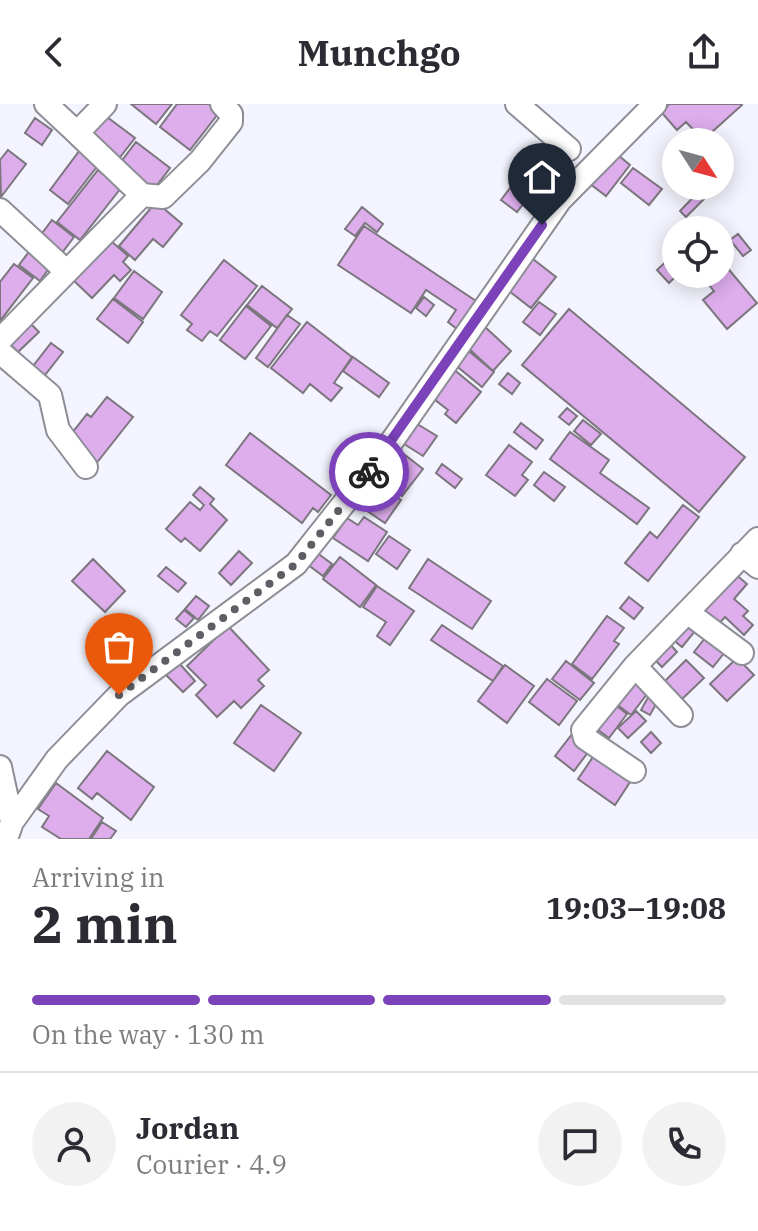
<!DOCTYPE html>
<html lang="en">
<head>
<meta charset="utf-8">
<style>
	:root { --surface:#fff; --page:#f2f2f3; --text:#2b2b33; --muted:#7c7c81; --line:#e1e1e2; --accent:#7b42b9 }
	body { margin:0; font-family:"IBM Plex Serif",serif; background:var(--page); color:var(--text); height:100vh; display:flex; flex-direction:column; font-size:30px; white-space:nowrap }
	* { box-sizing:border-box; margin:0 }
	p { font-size:26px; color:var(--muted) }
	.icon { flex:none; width:44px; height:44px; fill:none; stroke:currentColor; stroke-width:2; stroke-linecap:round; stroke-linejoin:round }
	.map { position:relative; height:735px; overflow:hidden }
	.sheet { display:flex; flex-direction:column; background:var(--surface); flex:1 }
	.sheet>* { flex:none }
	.needle { width:52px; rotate:126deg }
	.tools { position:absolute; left:662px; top:24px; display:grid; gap:16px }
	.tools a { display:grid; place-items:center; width:72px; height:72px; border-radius:50%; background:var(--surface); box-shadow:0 4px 20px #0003; font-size:40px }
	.pin { position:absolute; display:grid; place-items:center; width:68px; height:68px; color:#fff; margin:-82px -34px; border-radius:50% 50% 50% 0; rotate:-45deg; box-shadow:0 0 8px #0007 }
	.pin .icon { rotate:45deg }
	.courier { position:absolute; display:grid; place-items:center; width:80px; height:80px; margin:-40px; border:6px solid #7b42b9; border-radius:50%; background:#fff; color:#222; box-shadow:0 2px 10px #0007 }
	.summary em { font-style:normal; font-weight:700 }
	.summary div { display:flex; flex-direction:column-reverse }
	.summary { display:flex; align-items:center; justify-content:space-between; height:136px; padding:0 32px }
	h1 { font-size:52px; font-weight:700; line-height:60px }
	.bar { display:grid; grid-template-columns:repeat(4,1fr); gap:12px 8px; align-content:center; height:96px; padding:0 32px }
	.bar i { height:10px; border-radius:6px; background:var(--line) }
	.bar .selected { background:var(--accent) }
	.bar p { grid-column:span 4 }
	.line { display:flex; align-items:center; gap:20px; padding:0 32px; border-top:2px solid var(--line) }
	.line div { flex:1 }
	.round { display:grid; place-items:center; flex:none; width:84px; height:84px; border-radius:42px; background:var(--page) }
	header { display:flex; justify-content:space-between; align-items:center; height:104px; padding:0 32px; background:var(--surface); font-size:36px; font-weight:700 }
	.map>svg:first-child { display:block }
</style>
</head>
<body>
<header><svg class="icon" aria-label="back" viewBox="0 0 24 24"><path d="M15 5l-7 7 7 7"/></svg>Munchgo<svg class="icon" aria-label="share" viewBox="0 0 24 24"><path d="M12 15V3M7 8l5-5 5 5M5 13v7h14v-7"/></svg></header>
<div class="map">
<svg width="758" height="735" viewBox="0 0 758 735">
	<rect width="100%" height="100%" fill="#f4f4fe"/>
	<path fill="#ddadec" stroke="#7c767e" stroke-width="2" d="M131 0H172L156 20Z
		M177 0H213L221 6 190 46 160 23Z
		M669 0H741L742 1 703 36 686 18 677 26 662 9Z
		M103 10 135 34 117 57 85 33Z
		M35 14 52 26 42 41 25 29Z
		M136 38 170 64 151 89 117 63Z
		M540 44 571 67 551 94 536 83 517 108 501 96Z
		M8 46 26 60 1 93 0 56Z
		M80 46 99 60 68 100 50 86Z
		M613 47 630 61 606 92 589 79Z
		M633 64 662 85 649 101 621 79Z
		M98 66 121 84 80 136 57 118Z
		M702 84 708 91 686 113 680 107Z
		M156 98 182 120 163 143 153 135 135 156 119 142Z
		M362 103 383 120 377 128 365 119 355 132 345 125Z
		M52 116 74 133 59 153 37 136Z
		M364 122 476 197 457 225 448 218 456 206 426 186 411 209 338 161Z
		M738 130 751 146 743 152 730 136Z
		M110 136 128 152 123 158 131 166 120 177 114 171 92 194 72 175Z
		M31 145 52 160 40 177 19 161Z
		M671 153 678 170 669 179 657 166Z
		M533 155 556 173 531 204 509 187Z
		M720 155 757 199 727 225 703 196 714 187 700 170H720Z
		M224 156 257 182 217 232 210 227 202 237 187 226 192 220 181 211Z
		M14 160 33 174 0 217V178Z
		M134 167 162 188 143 215 114 194Z
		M262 182 292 205 277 224 247 201Z
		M424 193 434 201 426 212 416 204Z
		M113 195 143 218 128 239 97 215Z
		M539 198 556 210 540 231 523 218Z
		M246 202 271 222 245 255 220 236Z
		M569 205 745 353 699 408 522 261Z
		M287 211 300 220 268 263 256 254Z
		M29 218 39 228 18 248 8 238Z
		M307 218 352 253 334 279 342 284 331 297 310 280 303 289 271 264Z
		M484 222 511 247 493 267 466 242Z
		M51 239 63 248 45 271 33 262Z
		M465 244 494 268 482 283 453 259Z
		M353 253 389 279 379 293 343 267Z
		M452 264 481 288 456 319 445 310 448 306 430 292Z
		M508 269 520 279 512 290 499 280Z
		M107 293 133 313 95 361 69 333 87 310 91 313Z
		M567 304 577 312 569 321 559 313Z
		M583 316 601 330 591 341 574 327Z
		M414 318 437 332 423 352 401 338Z
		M521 319 543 336 536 345 514 328Z
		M570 328 609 356 600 369 649 404 637 420 550 355Z
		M250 329 331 391 318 408 313 404 302 419 226 361Z
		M509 341 532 358 522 371 528 376 515 392 486 371Z
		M396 344 423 365 402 392 389 381 393 375 380 365Z
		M442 360 462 375 455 384 436 369Z
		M544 368 565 383 554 397 534 381Z
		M370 375 401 396 385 419 354 398Z
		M200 383 214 395 210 400 227 416 200 447 185 434 181 438 166 425 190 398 200 406 204 401 193 391Z
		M683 401 699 413 648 477 625 459 650 428 657 434Z
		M364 413 387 428 368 457 333 434 347 414 358 421Z
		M389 432 410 446 397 465 376 450Z
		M239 447 252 459 231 481 219 469Z
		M316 448 332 460 323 472 307 460Z
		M340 453 376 481 360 503 323 475Z
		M93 455 125 487 105 508 72 477Z
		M428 455 491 497 472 525 409 484Z
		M166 463 186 479 178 488 158 472Z
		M733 468 747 480 734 495 748 507 743 512 753 521 744 531 725 513 715 524 697 508Z
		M377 482 414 507 390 541 377 532 386 518 363 503Z
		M196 492 209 502 198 516 185 505Z
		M629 493 643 504 634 515 620 504Z
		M184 506 194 514 186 523 176 515Z
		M607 512 624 524 614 537 619 540 592 575 572 560Z
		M685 517 696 526 682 543 671 534Z
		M442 521 503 562 493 577 431 536Z
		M228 522 269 566 258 576 264 582 241 604 234 597 217 613 196 591 206 581 187 562Z
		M706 533 725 548 713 563 694 548Z
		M668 538 677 548 662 563 652 553Z
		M737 554 754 571 727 597 710 580Z
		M686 556 704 574 681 596 663 579Z
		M566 557 594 579 580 596 552 575Z
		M179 559 195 577 183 588 166 571Z
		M118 560 126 569 114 580 106 571Z
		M505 561 534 582 507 619 478 597Z
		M631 571 650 586 631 611 611 596Z
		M547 575 577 597 559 621 529 598Z
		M651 588 660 593 650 611 641 606Z
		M608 595 627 610 609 634 590 620Z
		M261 601 301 629 274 667 234 639Z
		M636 607 646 617 628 634 618 624Z
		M651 628 661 639 651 649 641 638Z
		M573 629 592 643 574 667 555 652Z
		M107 647 154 683 131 716 97 689 92 695 78 684Z
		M595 650 632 675 615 701 578 675Z
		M56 679 103 714 89 735H61L42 723 49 712 38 705Z
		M102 718 116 727 110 735H91Z"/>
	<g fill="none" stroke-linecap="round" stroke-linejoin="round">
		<defs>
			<path id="minor" d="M46 0 77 29
				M105 0 77 29 142 91
				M517 0 569 45
				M0 106 66 167
				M0 236 142 91 163 93 200 57 231 18V10L222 0
				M0 248 50 291 58 326 86 363
				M742 450 758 463
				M687 508 742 549
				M635 562 681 611
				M0 663 12 718
				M634 667 585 634 583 626 635 562 758 435
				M6 735 12 718 57 655 119 591 296 460 383 350 560 96 655 0"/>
		</defs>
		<use href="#minor" stroke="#8e8e97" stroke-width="26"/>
		<use href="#minor" stroke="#fff" stroke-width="22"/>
	</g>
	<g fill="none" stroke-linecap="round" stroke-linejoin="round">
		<path stroke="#5e5e64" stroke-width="8" stroke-dasharray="0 14.4" d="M119 591 296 460 369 368"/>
		<path stroke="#7b42b9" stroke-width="10" d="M369 368 542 121"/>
	</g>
</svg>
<div class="tools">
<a><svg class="needle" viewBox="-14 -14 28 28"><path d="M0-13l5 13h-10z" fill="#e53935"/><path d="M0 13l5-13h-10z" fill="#7c7c81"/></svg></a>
<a><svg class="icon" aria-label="locate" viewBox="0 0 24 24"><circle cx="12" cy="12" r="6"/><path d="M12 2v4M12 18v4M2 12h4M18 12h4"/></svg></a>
</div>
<div class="pin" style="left:119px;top:591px;background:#ea580c"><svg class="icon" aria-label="bag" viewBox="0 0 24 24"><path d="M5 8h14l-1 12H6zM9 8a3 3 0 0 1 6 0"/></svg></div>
<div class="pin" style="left:542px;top:121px;background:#1f2937"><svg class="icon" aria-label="home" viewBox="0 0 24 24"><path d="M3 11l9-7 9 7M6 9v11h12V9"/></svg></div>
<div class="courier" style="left:369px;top:368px"><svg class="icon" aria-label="bike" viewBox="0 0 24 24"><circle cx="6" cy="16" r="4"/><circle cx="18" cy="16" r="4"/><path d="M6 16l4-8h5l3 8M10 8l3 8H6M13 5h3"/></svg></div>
</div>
<section class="sheet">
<div class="summary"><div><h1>2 min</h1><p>Arriving in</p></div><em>19:03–19:08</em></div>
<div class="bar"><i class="selected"></i><i class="selected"></i><i class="selected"></i><i></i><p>On the way · 130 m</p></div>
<div class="line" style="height:144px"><a class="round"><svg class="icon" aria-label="person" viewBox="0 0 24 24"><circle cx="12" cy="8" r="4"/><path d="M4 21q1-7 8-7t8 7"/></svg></a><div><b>Jordan</b><p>Courier · 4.9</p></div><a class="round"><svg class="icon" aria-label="chat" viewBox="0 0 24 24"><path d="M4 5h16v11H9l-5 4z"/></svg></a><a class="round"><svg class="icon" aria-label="phone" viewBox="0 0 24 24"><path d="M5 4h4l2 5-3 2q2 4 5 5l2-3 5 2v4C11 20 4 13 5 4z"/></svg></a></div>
</section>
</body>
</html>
